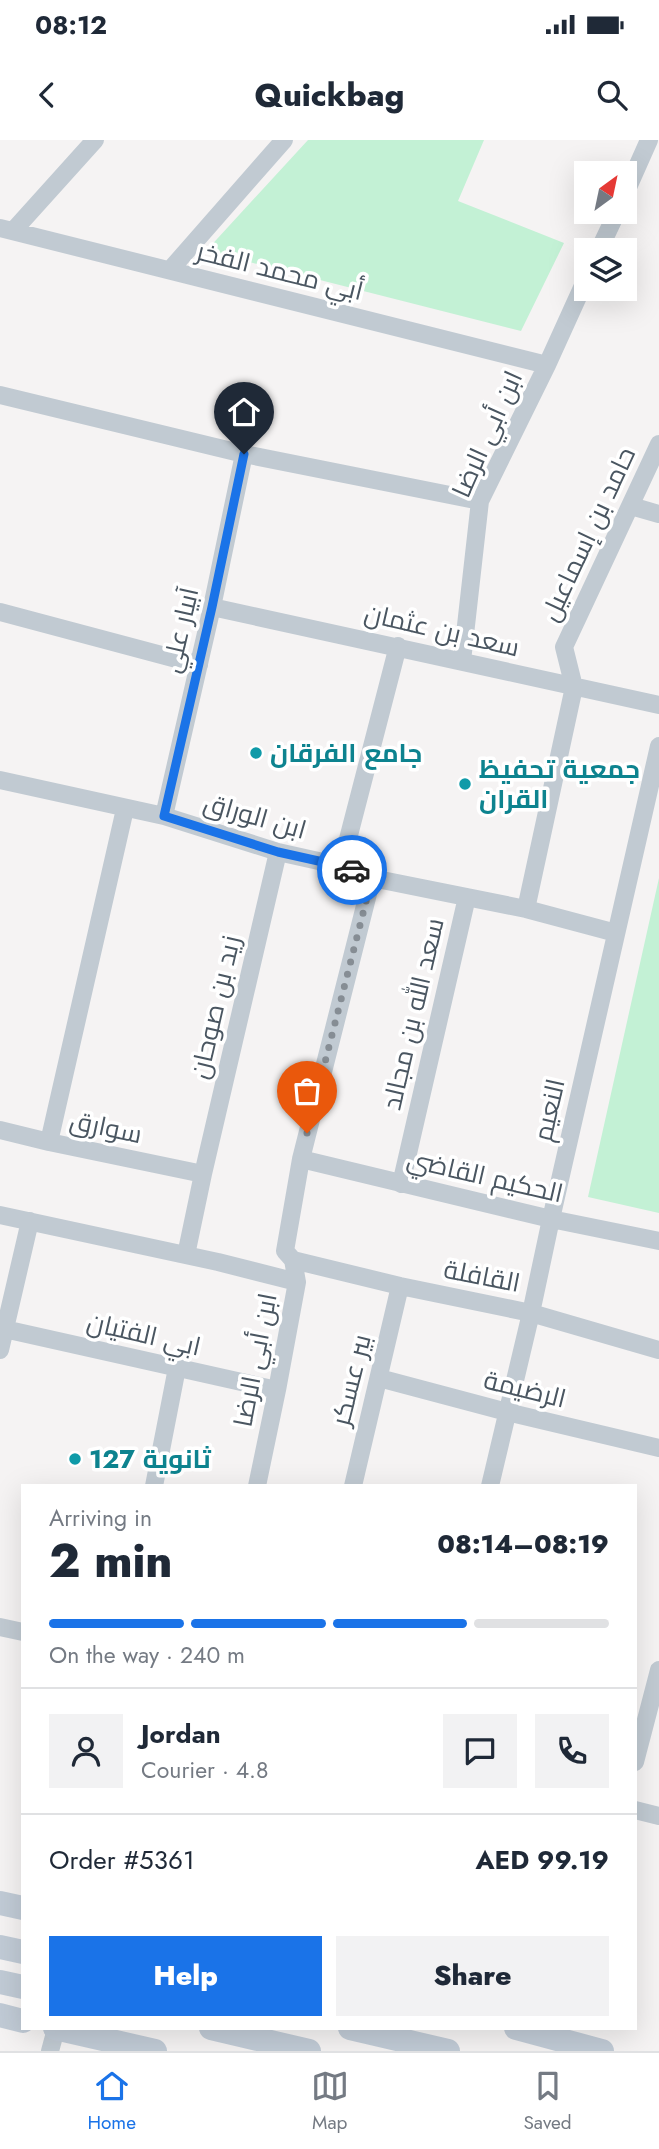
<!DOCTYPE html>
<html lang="en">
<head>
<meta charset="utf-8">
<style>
	:root { --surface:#fff; --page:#f2f2f3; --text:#1f2937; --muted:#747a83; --line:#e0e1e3; --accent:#1a73e8 }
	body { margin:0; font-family:Jost,Cairo,sans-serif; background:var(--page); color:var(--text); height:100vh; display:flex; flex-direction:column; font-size:26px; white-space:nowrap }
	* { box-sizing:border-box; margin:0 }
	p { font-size:23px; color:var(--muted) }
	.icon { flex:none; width:38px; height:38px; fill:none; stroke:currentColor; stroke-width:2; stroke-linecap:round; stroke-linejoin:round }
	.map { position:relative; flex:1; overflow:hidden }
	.panel { position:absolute; left:21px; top:1344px; width:616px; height:546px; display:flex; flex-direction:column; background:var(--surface); border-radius:0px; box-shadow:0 7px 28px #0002 }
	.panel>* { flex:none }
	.needle { width:46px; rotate:33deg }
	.controls { position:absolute; left:574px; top:21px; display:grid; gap:14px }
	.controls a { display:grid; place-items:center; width:63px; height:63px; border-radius:0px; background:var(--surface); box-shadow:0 7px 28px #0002; font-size:35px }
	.pin { position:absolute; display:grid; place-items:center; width:60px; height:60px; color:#fff; margin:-72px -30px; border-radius:50% 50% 50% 0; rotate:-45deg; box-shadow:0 0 7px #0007 }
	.pin .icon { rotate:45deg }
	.courier { position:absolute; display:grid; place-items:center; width:70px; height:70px; margin:-35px; border:5px solid #1a73e8; border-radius:50%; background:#fff; color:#222; box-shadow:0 2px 9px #0007 }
	.summary em { font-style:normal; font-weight:800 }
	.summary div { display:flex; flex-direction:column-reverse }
	.summary { display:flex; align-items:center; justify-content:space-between; height:119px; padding:0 28px }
	h1 { font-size:46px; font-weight:800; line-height:52px }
	.bar { display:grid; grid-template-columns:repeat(4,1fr); gap:10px 7px; align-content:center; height:84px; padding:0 28px }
	.bar i { height:9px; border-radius:5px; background:var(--line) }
	.bar .on { background:var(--accent) }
	.bar p { grid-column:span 4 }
	.line { display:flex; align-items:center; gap:18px; padding:0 28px; border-top:2px solid var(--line) }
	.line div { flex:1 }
	.round { display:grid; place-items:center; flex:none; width:74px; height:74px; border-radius:0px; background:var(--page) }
	.action { display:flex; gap:14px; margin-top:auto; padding:14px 28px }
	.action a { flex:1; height:80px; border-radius:0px; background:var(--accent); color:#fff; font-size:28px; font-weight:800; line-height:80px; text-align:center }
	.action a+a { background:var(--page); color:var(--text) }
	.status { display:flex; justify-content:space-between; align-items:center; height:49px; padding:0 35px; background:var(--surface); direction:ltr }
	.status svg { height:19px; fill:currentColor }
	header { display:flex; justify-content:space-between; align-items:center; height:91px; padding:0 28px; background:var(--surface); font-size:32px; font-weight:800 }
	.menu { display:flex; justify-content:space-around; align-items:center; height:98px; border-top:2px solid var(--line); background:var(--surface); font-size:19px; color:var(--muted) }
	.menu a { display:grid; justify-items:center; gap:4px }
	.menu .on { color:var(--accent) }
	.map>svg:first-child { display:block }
</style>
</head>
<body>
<div class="status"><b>08:12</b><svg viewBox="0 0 49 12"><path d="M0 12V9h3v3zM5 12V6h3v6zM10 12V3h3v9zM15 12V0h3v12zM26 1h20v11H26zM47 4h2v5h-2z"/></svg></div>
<header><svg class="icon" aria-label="back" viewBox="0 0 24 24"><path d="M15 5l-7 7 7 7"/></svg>Quickbag<svg class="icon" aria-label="search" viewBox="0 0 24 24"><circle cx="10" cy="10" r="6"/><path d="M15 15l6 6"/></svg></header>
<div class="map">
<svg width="659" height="1911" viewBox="0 0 659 1911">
	<rect width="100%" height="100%" fill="#f5f3f3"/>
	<path fill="#c3f1d5" d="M308 0H484L458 61 564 103 521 191 206 111Z
		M659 738V1073L588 1057Z"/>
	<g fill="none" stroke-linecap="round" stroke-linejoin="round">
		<path stroke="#c1cad2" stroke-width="18" d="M625 54 649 0
			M0 88 547 225
			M13 91 95 0
			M599 110 617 72
			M170 130 284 0
			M0 255 244 314 480 361
			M631 366 659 374
			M212 467 659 565
			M0 472 199 525
			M462 521 480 361 547 225 586 139
			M0 640 164 676 278 712 341 726 372 738 526 769 616 793
			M164 676 212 467 244 314
			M341 726 398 506
			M526 769 574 547 564 507 659 304
			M0 990 49 1002 203 1034
			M49 1002 125 669
			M301 1019 551 1079 659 1101
			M401 1044 467 757
			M0 1075 218 1122 297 1142
			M186 1115 203 1034 278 712
			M293 1120 400 1146 531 1173 659 1210
			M0 1188 277 1250
			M0 1210 30 1081
			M379 1238 507 1272 659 1308
			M154 1346 177 1228
			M257 1346 277 1250 297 1142 293 1120 285 1111 301 1019 372 738
			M353 1346 400 1146
			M490 1346 531 1173 551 1079 659 606
			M0 1487 23 1492
			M635 1622 659 1530
			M635 1670 659 1676
			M50 1911 56 1889"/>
		<path stroke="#c1cbd6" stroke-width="24" d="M0 1763 23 1768
			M0 1807 23 1812
			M0 1842 23 1847
			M0 1875 23 1881
			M55 1888 155 1911
			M211 1888 309 1911
			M350 1888 448 1911
			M516 1888 602 1911"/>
	</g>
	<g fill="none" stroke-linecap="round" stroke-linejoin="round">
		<path stroke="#868d94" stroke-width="7" stroke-dasharray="0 12.6" d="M307 993 372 738 352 730"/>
		<path stroke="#1a73e8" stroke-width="9" d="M244 314 212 467 164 676 278 712 341 726 352 730"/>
	</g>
	<g fill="#0f9aa8" stroke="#fff" stroke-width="2.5">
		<circle cx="256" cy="613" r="7"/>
		<circle cx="465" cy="644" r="7"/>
		<circle cx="75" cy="1319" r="7"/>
	</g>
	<g text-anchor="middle" stroke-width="7" stroke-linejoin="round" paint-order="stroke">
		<g font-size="26" fill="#4a5661" stroke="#fff">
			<text transform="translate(280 131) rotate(14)" y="9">أبي محمد الفخر</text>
			<text transform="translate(487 294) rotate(-66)" y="9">ابن أبي الرضا</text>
			<text transform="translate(588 394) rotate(-65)" y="9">حامد بن إسماعيل</text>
			<text transform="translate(180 490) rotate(-77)" y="9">آبيار علي</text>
			<text transform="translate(442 490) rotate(13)" y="9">سعد بن عثمان</text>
			<text transform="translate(255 676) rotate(16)" y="9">ابن الوراق</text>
			<text transform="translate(215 867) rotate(-77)" y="9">زيد بن صوحان</text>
			<text transform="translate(413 874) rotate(-77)" y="9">سعد الله بن مجالد</text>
			<text transform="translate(549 970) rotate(-77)" y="9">النعيم</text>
			<text transform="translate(106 987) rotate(12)" y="9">سوارق</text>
			<text transform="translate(485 1036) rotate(13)" y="9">الحكيم القاضي</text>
			<text transform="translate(482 1136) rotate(11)" y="9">القافلة</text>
			<text transform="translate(144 1194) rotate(13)" y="9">ابي الفتيان</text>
			<text transform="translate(255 1220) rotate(-79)" y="9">ابن أبي الرضا</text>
			<text transform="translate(351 1240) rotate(-76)" y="9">بير عسكر</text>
			<text transform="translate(525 1249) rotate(14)" y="9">الرضيمة</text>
		</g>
		<g font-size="26" font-weight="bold" fill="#0d838f" stroke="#fff" text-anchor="start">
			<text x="270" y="622">جامع الفرقان</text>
			<text x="479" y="638">جمعية تحفيظ<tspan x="479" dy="30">القران</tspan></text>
			<text x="89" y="1328">ثانوية 127</text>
		</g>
	</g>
</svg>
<div class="controls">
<a><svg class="needle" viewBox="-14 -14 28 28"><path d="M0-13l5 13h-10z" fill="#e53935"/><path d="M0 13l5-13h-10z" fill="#747a83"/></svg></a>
<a><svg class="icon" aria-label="layers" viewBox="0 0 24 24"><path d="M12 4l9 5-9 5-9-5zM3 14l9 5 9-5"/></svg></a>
</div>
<div class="pin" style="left:307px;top:993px;background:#ea580c"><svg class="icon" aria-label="bag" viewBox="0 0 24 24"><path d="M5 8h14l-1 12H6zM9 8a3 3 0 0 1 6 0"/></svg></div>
<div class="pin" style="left:244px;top:314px;background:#1f2937"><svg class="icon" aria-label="home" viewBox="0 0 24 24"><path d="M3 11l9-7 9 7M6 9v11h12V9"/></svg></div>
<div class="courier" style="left:352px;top:730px"><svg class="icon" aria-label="car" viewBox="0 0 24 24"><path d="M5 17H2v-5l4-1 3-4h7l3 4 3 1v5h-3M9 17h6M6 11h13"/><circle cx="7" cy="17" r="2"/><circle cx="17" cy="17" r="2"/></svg></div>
<section class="panel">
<div class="summary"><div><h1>2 min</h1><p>Arriving in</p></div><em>08:14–08:19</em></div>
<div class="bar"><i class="on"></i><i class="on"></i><i class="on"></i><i></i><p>On the way · 240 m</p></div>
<div class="line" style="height:126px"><a class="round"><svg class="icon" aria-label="person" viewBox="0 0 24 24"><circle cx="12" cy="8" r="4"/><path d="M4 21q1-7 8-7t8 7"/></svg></a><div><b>Jordan</b><p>Courier · 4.8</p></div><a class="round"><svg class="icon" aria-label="chat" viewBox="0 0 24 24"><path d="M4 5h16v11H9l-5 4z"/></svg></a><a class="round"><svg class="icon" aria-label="phone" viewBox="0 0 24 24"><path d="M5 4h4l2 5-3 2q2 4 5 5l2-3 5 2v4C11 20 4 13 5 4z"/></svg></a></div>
<div class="line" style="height:91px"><div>Order #5361</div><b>AED 99.19</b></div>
<div class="action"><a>Help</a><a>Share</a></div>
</section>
</div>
<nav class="menu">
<a class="on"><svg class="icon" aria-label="home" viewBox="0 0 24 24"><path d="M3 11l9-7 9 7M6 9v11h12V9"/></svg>Home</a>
<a><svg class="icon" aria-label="map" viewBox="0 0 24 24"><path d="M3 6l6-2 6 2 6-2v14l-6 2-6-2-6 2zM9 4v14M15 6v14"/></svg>Map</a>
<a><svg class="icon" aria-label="saved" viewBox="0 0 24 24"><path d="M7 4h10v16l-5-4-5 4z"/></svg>Saved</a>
</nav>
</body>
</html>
